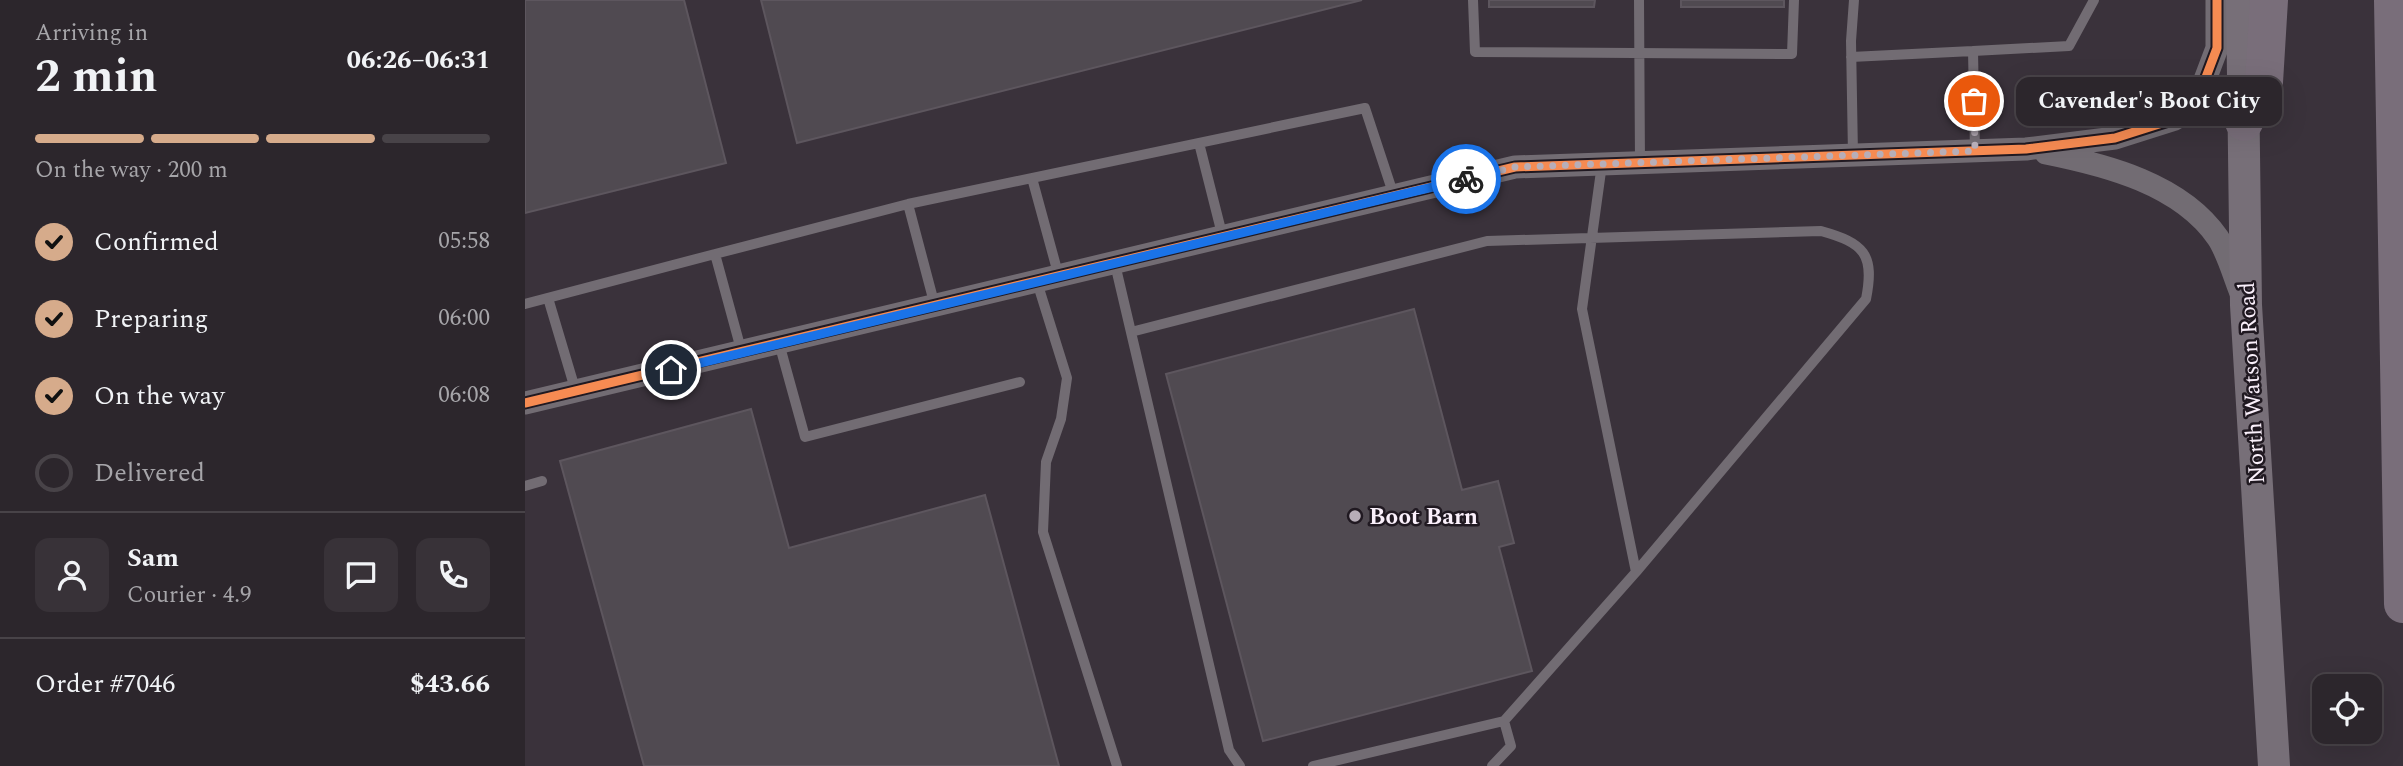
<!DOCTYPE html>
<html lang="en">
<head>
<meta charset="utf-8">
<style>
	:root { --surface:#2c262c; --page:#383238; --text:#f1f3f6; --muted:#a6a5a9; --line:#484348; --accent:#d6ab8b }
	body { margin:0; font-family:Spectral,serif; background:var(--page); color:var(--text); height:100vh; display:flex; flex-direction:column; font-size:26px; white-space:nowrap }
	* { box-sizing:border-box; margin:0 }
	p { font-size:23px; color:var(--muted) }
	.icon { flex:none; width:38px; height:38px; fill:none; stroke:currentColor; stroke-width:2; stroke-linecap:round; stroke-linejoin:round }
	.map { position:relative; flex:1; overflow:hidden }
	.sheet { display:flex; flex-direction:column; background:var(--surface); width:525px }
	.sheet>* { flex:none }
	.fabs { position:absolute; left:1787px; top:674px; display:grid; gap:14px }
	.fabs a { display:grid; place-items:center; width:70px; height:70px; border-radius:14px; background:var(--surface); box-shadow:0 7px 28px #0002,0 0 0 2px var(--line); font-size:35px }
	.pin { position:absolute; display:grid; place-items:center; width:60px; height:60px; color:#fff; margin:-30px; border:4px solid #fff; border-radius:50%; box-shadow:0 2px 7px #0007 }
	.courier { position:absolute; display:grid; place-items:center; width:70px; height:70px; margin:-35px; border:5px solid #1a73e8; border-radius:50%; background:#fff; color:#222; box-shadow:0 2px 9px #0007 }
	.bubble { position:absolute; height:49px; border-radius:14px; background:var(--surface); box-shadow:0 7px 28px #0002,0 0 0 2px var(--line); font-size:23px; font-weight:700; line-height:49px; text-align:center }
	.overview em { font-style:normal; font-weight:700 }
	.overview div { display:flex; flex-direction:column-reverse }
	.overview { display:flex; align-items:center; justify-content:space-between; height:119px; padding:0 35px }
	h1 { font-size:46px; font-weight:700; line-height:52px }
	.bar { display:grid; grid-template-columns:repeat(4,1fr); gap:10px 7px; align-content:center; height:84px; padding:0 35px }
	.bar i { height:9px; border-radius:5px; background:var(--line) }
	.bar .on { background:var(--accent) }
	.bar p { grid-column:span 4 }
	.line { display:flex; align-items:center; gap:18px; padding:0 35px; border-top:2px solid var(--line) }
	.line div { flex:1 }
	.round { display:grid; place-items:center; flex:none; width:74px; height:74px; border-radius:14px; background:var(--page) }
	ol { padding:0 35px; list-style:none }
	li { display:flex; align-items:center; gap:21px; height:77px }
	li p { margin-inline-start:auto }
	li .icon { padding:7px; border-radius:50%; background:var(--accent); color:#111; stroke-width:4 }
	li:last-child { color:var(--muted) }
	li i { width:38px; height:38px; border:4px solid var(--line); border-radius:50% }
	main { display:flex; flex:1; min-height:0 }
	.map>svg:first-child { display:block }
</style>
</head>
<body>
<main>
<section class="sheet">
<div class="overview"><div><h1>2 min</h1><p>Arriving in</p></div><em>06:26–06:31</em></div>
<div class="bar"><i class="on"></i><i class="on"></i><i class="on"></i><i></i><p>On the way · 200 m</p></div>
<ol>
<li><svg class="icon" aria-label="check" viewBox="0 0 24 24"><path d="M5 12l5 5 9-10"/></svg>Confirmed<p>05:58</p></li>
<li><svg class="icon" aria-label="check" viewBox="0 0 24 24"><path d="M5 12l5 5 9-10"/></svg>Preparing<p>06:00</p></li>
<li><svg class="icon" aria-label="check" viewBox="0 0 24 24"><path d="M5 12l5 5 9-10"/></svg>On the way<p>06:08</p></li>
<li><i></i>Delivered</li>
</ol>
<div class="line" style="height:126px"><a class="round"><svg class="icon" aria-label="person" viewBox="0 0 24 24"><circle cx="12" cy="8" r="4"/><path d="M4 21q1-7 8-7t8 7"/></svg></a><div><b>Sam</b><p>Courier · 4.9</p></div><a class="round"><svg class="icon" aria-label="chat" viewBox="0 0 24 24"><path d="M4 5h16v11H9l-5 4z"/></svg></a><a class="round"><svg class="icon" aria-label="phone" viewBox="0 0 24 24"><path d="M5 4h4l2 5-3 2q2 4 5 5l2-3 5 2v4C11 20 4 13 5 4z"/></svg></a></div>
<div class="line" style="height:91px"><div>Order #7046</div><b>$43.66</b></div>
</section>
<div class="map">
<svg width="1878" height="766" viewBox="0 0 1878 766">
	<rect width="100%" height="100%" fill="#3a323b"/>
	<path fill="#504a51" stroke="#5d565e" stroke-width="2" d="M0 0H159L201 163 0 213Z
		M236 0H837L272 143Z
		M964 0H1070L1069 7H964Z
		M1156 0H1259V7H1156Z
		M889 309 937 490 973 481 989 543 974 547 1007 671 738 741 641 374Z
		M226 409 264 548 460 495 534 766H119L35 461Z"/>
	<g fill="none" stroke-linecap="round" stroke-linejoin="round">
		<path stroke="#726c73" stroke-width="10" d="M948 0 950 52 1267 54 1269 0
			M1114 0 1115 163
			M1448 51 1544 46 1569 0
			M1326 57 1448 51 1450 151
			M674 143 698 238
			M1328 155 1326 41 1329 0
			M507 178 534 277
			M590 264 704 750 715 766
			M512 282 542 378 536 419 521 462 518 532 592 766
			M23 298 51 392
			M0 304 190 254
			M410 306 383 204 840 108 869 196
			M606 332 962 241 1296 231C1339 243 1350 254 1341 299L1111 572
			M254 343 280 437 495 382
			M217 353 190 254 383 204
			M0 486 17 481
			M788 766 979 721 1111 572 1057 309 1077 164
			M967 766 986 746 979 721"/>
		<path stroke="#726c73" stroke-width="23" d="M1521 153C1581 165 1656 184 1693 238 1703 253 1709 276 1716 293
			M0 403 990 167 1501 149 1590 138 1650 119 1678 85 1692 48V0"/>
		<path stroke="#776f78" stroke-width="32" d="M1717 0 1721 305 1749 766"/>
		<path stroke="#796e7a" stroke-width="38" d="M1868 0 1878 604
			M1719 122 1739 82 1744 0"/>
		<defs>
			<path id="cycleway" d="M0 403 990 167 1501 149 1590 138 1650 119 1678 85 1692 48V0"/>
		</defs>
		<use href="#cycleway" stroke="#201921" stroke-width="13"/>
		<use href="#cycleway" stroke="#f68b52" stroke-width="9"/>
	</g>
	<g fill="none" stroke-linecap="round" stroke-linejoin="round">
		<path stroke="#b7aeb8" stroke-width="7" stroke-dasharray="0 12.6" d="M941 179 990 167 1450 151 1449 101"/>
		<path stroke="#1a73e8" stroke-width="9" d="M146 370 941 179"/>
	</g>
	<circle fill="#b7aeb8" stroke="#201921" stroke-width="2.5" cx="830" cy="516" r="7"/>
	<g text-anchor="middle" stroke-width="5" stroke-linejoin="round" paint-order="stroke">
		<g font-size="23" fill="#faf0fb" stroke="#201921">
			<text transform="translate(1726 383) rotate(-93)" y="8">North Watson Road</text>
		</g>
		<g font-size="23" font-weight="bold" fill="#faf0fb" stroke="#201921" text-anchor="start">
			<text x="844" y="524">Boot Barn</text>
		</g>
	</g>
</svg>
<div class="fabs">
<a><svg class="icon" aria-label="locate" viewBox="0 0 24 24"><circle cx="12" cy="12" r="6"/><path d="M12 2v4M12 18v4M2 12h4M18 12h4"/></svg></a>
</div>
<div class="pin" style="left:1449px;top:101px;background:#ea580c"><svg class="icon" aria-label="bag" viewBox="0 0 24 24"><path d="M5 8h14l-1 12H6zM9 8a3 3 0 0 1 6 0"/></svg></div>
<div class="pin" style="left:146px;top:370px;background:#1f2937"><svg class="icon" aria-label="home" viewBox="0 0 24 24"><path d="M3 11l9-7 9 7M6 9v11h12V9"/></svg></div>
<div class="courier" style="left:941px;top:179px"><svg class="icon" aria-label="bike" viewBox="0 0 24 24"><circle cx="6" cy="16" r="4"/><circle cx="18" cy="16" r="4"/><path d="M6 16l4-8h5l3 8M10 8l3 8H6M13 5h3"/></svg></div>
<div class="bubble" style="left:1491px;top:77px;width:266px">Cavender's Boot City</div>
</div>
</main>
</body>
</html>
